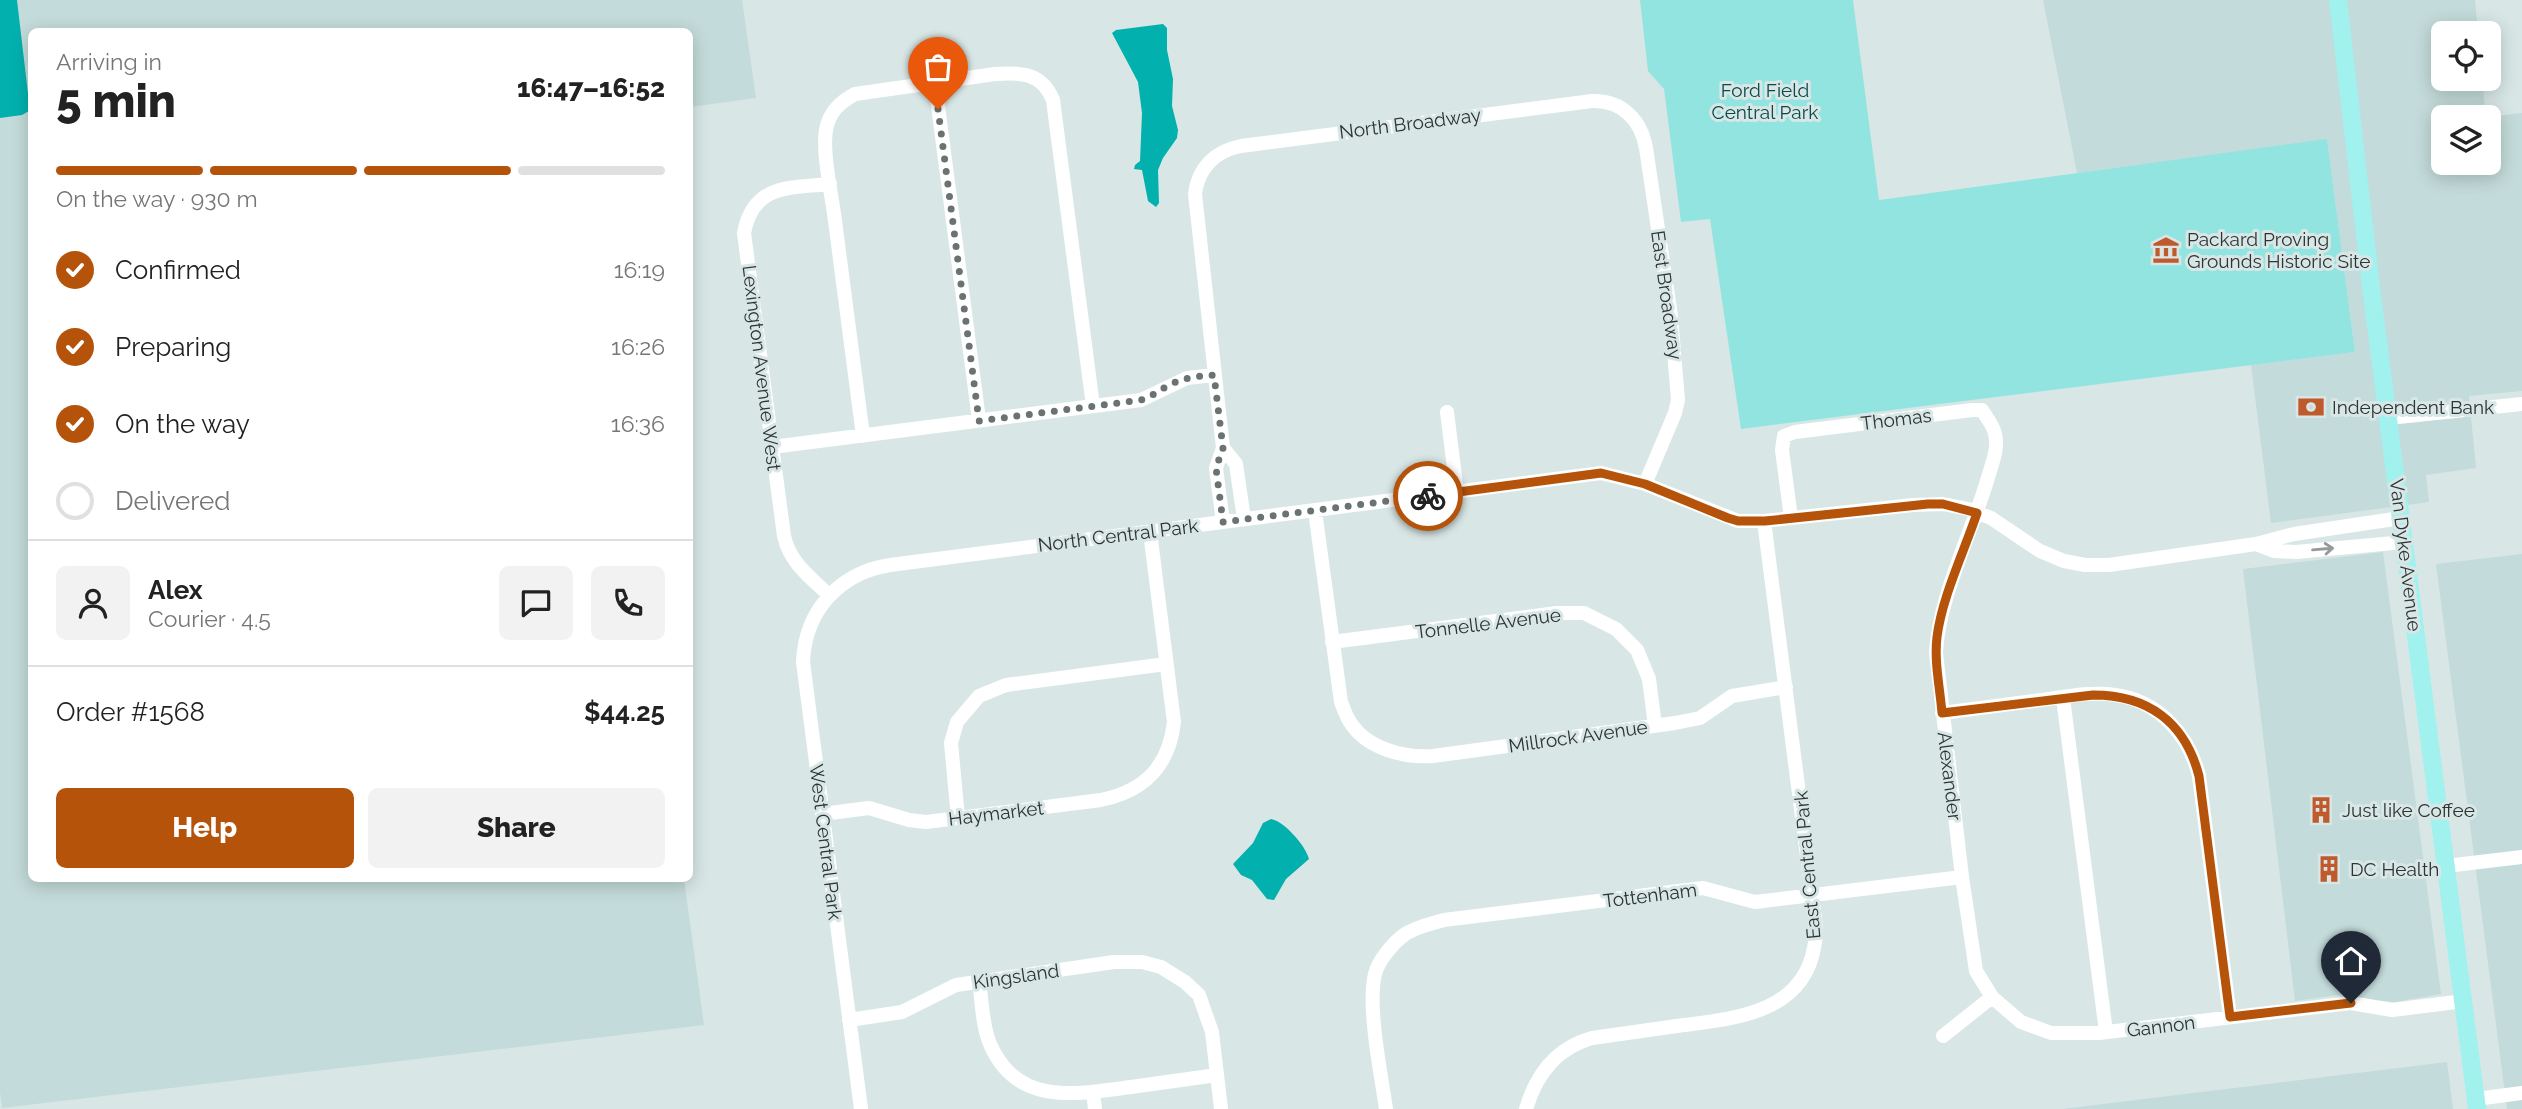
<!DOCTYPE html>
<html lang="en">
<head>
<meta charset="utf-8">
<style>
	:root { --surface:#fff; --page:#f2f2f2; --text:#222; --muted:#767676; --line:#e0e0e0; --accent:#b45309 }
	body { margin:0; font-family:Raleway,sans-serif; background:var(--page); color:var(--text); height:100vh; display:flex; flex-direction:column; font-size:26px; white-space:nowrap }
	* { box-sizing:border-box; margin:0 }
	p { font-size:23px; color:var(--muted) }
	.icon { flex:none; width:38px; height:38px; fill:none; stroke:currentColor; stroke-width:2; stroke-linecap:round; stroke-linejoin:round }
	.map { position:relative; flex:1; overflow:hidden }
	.drawer { position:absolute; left:28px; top:28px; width:665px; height:854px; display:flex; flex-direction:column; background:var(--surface); border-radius:10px; box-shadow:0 4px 18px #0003 }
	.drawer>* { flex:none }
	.buttons { position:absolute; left:2431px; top:21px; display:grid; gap:14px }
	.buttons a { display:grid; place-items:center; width:70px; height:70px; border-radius:10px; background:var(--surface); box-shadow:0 4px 18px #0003; font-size:35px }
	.pin { position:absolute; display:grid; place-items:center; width:60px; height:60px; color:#fff; margin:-72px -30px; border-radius:50% 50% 50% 0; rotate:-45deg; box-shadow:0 0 7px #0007 }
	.pin .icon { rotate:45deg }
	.courier { position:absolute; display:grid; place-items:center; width:70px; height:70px; margin:-35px; border:5px solid #b45309; border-radius:50%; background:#fff; color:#222; box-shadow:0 2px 9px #0007 }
	.head em { font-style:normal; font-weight:800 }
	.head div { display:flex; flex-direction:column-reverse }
	.head { display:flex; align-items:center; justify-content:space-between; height:119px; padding:0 28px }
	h1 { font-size:46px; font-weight:800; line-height:52px }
	.bar { display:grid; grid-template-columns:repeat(4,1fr); gap:10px 7px; align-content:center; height:84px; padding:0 28px }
	.bar i { height:9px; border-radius:5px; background:var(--line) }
	.bar .active { background:var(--accent) }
	.bar p { grid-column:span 4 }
	.line { display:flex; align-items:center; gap:18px; padding:0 28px; border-top:2px solid var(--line) }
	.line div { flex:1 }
	.round { display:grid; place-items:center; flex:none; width:74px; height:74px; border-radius:10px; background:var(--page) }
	ol { padding:0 28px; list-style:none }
	li { display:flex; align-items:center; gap:21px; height:77px }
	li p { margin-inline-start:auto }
	li .icon { padding:7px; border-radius:50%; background:var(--accent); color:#fff; stroke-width:4 }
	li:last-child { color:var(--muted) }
	li i { width:38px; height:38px; border:4px solid var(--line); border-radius:50% }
	.button { display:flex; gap:14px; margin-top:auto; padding:14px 28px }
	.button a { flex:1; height:80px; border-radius:10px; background:var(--accent); color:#fff; font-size:28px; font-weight:800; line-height:80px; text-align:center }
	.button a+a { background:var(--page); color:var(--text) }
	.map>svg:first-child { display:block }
</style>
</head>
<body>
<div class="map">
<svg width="2522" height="1109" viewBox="0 0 2522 1109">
	<rect width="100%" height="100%" fill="#d8e7e6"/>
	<path fill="#c3dbda" d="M0 0H742L756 98 690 107V32H32V878L684 879 704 1025 2 1108 0 1092Z
		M2043 0H2475L2478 33H2443V79H2482L2486 117H2443V163H2488L2487 117 2522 113V391L2469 396 2476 468 2426 475 2429 502 2271 523 2251 365 2355 352 2327 140 2077 173Z
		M2383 552 2441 994 2395 1002 2363 999 2345 994 2295 1001 2243 569Z
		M2522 554V1109H2507L2436 564Z
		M2447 1062 2453 1109H2062Z"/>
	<path fill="#92e4e0" d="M1640 0H1853L1879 200 2327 139 2355 352 1741 429 1710 219 1681 222 1664 89 1648 71Z"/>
	<path fill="#02b1ae" d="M0 0H17L29 102V111L22 115 0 118Z
		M1163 24 1167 28V50L1173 79 1172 106 1178 130 1177 138 1163 158 1158 170 1159 203 1156 207 1148 201 1142 170 1134 169 1135 165 1140 161 1142 113 1138 82 1112 33 1116 30Z
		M1271 819C1284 821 1306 846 1309 859L1286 879 1274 900 1267 899 1252 880 1241 875 1233 864 1253 843 1263 823Z"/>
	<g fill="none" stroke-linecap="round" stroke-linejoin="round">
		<path stroke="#fff" stroke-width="14" d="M935 83 979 420
			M1447 412 1457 492
			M2389 418 2522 404
			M863 436C854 364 844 293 835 221 832 196 822 153 826 130 829 112 840 102 855 94L995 74C1021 72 1042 73 1053 100L1093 406
			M772 447 1141 400 1187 378 1214 375
			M1223 448 1236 464 1244 519
			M1315 511 1341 702C1344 709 1346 716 1350 722 1367 749 1404 758 1433 756L1675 723 1700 718 1732 696 1786 687
			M1791 518 1782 450 1784 436 1795 432 1972 410H1982C1986 417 1994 426 1995 434 1999 449 1991 466 1987 481 1971 534 1938 600 1936 653L1962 877 1976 971 1992 997 2021 1022 2051 1033H2099L2351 1003 2392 1010 2464 1001
			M1223 522 1216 468 1223 448 1195 194C1198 168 1215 151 1241 146L1592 101C1622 100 1641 120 1646 148L1671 316 1678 400 1675 413 1645 484
			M2256 544 2274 551 2296 552 2404 542
			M829 595C810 577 790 563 784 536L744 233C753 184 789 188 830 184
			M1332 642 1557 613H1584L1616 629 1637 650 1649 679 1655 726
			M2063 698 2106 1032
			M1942 713C1973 709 2003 705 2034 701 2060 698 2088 691 2115 695 2159 701 2189 735 2199 776L2230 1017
			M822 814 869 808 909 820 926 822 1101 800C1144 791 1169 767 1174 722L1150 532
			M958 818 951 743 957 722 979 696 1006 685 1166 664
			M2446 866 2522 857
			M979 981C982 1001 982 1025 990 1044 1017 1107 1077 1094 1131 1087 1160 1083 1188 1079 1217 1075
			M849 1020 902 1012 956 985 1114 962H1142L1161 967 1185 982 1199 995 1212 1032 1221 1109
			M1943 1036 1992 997
			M1093 1092 1095 1109
			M2476 1099 2522 1093
			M861 1109 803 662C805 611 839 573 890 565L1601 473 1645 484 1738 521H1764L1913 505 1943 504 1968 509 1991 518 2040 551 2064 561 2085 565H2109L2256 544 2294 534 2401 518
			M1386 1109C1381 1074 1367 1006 1375 974 1378 961 1393 943 1404 935 1415 927 1431 924 1444 920L1703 888 1755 902 1962 877
			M1526 1109C1536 1075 1556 1048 1592 1038 1620 1034 1648 1030 1677 1026 1730 1019 1802 1015 1814 948 1818 932 1814 912 1812 895L1764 521"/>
		<path stroke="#a1f1ef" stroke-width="18" d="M2338 0 2371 287 2477 1109"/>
	</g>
	<defs><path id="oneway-shaft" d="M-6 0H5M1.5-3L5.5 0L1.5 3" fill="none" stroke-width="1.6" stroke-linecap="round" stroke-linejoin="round" transform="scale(1.75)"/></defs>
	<use stroke="#969a9a" href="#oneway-shaft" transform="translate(2323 549) rotate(-5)"/>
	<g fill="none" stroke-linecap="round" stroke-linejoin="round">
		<path stroke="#6a7372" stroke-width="7" stroke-dasharray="0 12.6" d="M938 109 979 421 1141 400C1154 396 1163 387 1176 382 1188 377 1201 376 1214 375L1223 448 1216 468 1223 522 1428 496"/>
		<path stroke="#b45309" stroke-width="9" d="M1428 496 1601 473 1645 484 1728 518 1738 521H1765L1928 504H1943L1977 513C1964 552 1942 597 1937 637 1934 662 1940 688 1942 713L2093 695C2148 695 2185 722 2199 776L2230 1017 2351 1003"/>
	</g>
	<defs>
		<symbol id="museum-bare" viewBox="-9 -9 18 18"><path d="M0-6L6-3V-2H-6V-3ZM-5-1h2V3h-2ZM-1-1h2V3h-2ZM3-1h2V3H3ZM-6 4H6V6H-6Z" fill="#c05a2c" stroke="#d8e7e6" stroke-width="2.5" paint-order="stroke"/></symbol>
		<symbol id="bank-bare" viewBox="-9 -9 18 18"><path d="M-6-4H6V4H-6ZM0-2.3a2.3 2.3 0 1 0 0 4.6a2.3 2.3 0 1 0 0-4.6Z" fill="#c05a2c" stroke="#d8e7e6" stroke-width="2.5" paint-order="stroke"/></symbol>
		<symbol id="building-bare" viewBox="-9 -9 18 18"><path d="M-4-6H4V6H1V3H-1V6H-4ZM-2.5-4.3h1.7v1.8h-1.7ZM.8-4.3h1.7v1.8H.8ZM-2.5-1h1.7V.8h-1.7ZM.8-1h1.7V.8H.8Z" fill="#c05a2c" stroke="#d8e7e6" stroke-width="2.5" paint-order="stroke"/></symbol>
	</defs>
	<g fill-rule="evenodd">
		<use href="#museum-bare" x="2147" y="231" width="38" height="38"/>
		<use href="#bank-bare" x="2292" y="388" width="38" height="38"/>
		<use href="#building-bare" x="2302" y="791" width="38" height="38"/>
		<use href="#building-bare" x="2310" y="850" width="38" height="38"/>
	</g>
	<g text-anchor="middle" stroke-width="6" stroke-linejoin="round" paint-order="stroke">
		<g font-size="19" fill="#0a4948" stroke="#d8e7e6">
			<text x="1765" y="97">Ford Field<tspan x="1765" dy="22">Central Park</tspan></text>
		</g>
		<g font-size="19" fill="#2e3434" stroke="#d8e7e6">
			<text transform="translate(1410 123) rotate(-7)" y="7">North Broadway</text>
			<text transform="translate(1667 295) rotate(82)" y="7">East Broadway</text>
			<text transform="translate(762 368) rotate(83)" y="7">Lexington Avenue West</text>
			<text transform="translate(1896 419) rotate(-7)" y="7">Thomas</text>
			<text transform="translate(1118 535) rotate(-7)" y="7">North Central Park</text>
			<text transform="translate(2406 555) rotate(83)" y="7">Van Dyke Avenue</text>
			<text transform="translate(1488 623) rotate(-7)" y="7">Tonnelle Avenue</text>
			<text transform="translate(1578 736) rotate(-8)" y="7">Millrock Avenue</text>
			<text transform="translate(1950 776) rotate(83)" y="7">Alexander</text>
			<text transform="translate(996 813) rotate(-7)" y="7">Haymarket</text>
			<text transform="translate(826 842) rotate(83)" y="7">West Central Park</text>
			<text transform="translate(1807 865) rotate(-95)" y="7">East Central Park</text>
			<text transform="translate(1650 895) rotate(-7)" y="7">Tottenham</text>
			<text transform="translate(1016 976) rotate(-8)" y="7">Kingsland</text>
			<text transform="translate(2161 1026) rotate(-7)" y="7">Gannon</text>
		</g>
		<g font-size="19" fill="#2e3434" stroke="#d8e7e6" text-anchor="start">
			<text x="2187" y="246">Packard Proving<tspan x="2187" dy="22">Grounds Historic Site</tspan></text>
			<text x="2332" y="414">Independent Bank</text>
			<text x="2342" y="817">Just like Coffee</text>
			<text x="2350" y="876">DC Health</text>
		</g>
	</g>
</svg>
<div class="buttons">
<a><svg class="icon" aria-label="locate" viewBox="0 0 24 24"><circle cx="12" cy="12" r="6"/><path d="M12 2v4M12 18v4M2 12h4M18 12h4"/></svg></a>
<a><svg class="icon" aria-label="layers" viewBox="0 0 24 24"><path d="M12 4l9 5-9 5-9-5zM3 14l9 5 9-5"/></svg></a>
</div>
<div class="pin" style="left:938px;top:109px;background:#ea580c"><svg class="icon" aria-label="bag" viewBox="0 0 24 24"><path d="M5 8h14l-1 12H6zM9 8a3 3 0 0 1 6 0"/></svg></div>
<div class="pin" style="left:2351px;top:1003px;background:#1f2937"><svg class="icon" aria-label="home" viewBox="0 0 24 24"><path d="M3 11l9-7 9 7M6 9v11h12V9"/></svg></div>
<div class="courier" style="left:1428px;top:496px"><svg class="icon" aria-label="bike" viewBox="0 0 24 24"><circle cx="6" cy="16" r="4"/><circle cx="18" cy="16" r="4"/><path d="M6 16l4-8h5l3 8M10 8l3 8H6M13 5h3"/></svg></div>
<section class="drawer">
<div class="head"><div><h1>5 min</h1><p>Arriving in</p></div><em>16:47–16:52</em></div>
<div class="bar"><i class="active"></i><i class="active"></i><i class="active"></i><i></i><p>On the way · 930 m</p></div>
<ol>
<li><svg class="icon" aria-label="check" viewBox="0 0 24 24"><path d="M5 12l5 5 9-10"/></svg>Confirmed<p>16:19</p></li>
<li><svg class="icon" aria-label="check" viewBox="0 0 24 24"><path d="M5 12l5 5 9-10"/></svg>Preparing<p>16:26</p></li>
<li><svg class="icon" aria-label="check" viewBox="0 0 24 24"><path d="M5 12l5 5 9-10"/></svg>On the way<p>16:36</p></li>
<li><i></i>Delivered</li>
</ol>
<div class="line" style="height:126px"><a class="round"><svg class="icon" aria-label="person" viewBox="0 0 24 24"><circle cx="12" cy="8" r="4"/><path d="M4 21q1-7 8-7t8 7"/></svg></a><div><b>Alex</b><p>Courier · 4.5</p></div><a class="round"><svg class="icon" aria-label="chat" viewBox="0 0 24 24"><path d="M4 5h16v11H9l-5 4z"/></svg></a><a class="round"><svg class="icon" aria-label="phone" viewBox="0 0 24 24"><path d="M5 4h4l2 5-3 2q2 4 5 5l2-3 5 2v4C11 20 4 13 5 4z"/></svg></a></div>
<div class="line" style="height:91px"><div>Order #1568</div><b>$44.25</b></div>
<div class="button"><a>Help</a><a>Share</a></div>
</section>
</div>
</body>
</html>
